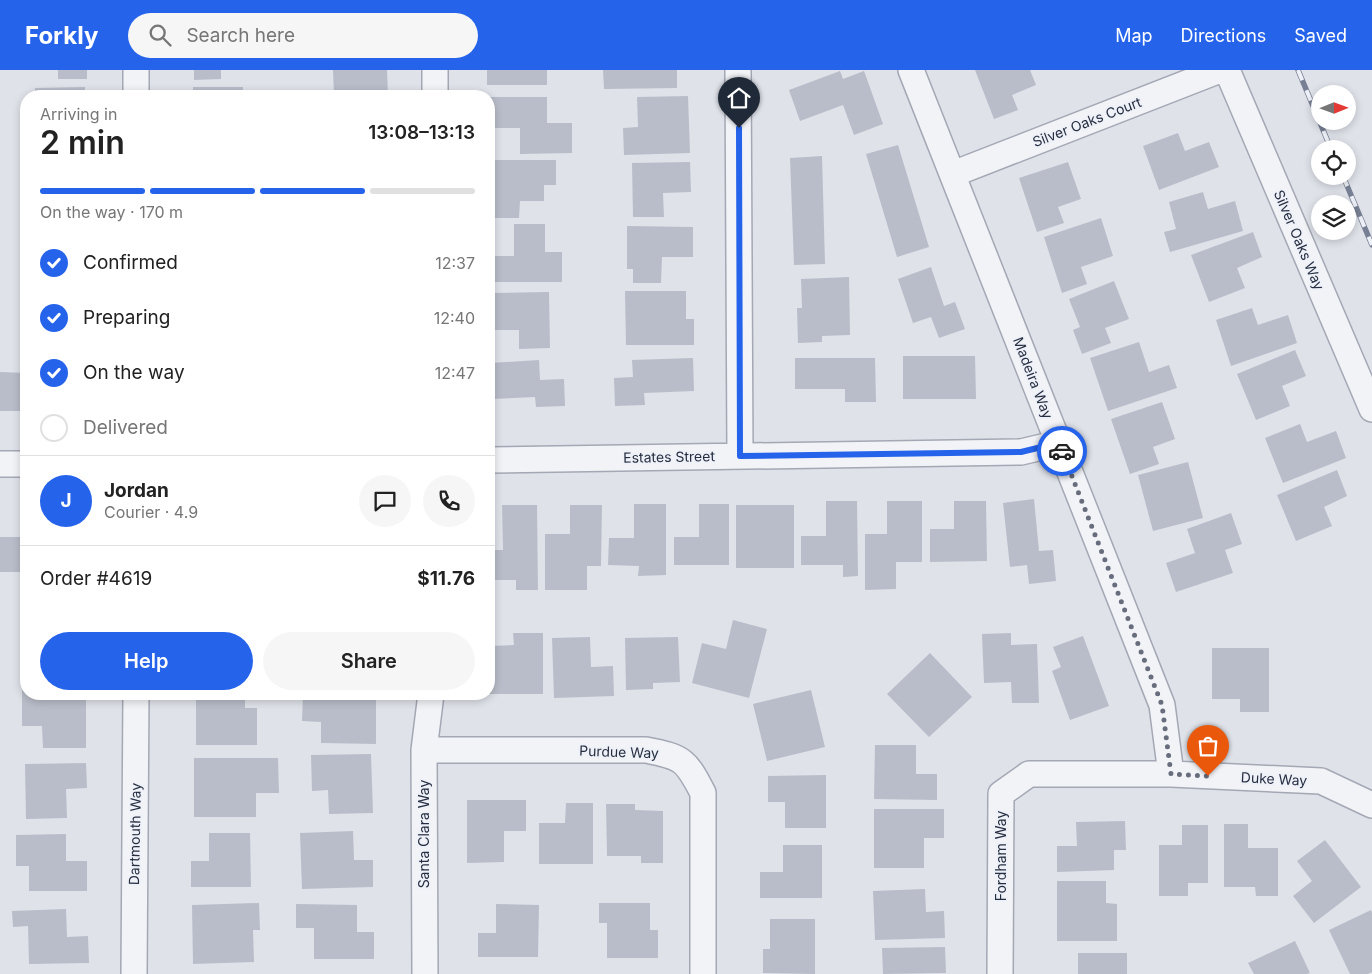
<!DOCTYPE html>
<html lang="en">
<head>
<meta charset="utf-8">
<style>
	:root { --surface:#fff; --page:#f6f6f6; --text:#222; --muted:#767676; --line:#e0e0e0; --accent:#2563eb }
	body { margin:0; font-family:Inter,sans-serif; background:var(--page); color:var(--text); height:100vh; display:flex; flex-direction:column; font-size:19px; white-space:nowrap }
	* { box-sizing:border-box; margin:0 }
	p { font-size:16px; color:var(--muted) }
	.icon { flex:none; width:28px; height:28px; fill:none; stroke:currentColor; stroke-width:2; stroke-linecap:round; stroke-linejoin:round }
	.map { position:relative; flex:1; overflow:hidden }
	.details { position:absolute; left:20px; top:20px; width:475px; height:610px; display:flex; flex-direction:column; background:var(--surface); border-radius:20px; box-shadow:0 2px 8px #0003 }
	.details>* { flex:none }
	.needle { width:32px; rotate:89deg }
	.fabs { position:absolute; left:1311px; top:15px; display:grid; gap:10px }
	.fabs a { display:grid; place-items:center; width:45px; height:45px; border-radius:50%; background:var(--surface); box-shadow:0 2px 8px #0003; font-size:25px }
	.pin { position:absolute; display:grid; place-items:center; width:42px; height:42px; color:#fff; margin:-51px -21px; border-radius:50% 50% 50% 0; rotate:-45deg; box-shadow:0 0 5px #0007 }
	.pin .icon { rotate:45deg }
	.courier { position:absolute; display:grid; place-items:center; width:50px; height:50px; margin:-25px; border:4px solid #2563eb; border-radius:50%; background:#fff; color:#222; box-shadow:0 1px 6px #0007 }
	.overview em { font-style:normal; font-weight:600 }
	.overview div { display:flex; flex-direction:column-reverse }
	.overview { display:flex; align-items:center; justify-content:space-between; height:85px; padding:0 20px }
	h1 { font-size:32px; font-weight:600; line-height:38px }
	.bar { display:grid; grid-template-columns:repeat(4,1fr); gap:8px 5px; align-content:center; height:60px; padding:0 20px }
	.bar i { height:6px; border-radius:4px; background:var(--line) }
	.bar .on { background:var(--accent) }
	.bar p { grid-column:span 4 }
	.line { display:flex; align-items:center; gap:12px; padding:0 20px; border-top:1px solid var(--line) }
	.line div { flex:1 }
	.round { display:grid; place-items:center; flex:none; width:52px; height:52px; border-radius:26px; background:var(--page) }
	ol { padding:0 20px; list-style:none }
	li { display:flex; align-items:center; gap:15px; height:55px }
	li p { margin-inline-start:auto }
	li .icon { padding:5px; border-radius:50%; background:var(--accent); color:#fff; stroke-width:4 }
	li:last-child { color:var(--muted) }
	li i { width:28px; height:28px; border:2px solid var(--line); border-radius:50% }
	.primary-button { display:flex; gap:10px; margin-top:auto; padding:10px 20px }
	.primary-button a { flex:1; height:58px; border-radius:30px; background:var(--accent); color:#fff; font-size:20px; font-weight:600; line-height:58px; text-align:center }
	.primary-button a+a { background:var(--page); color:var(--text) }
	header { display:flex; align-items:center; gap:30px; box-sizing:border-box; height:70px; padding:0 25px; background:var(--accent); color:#fff }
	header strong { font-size:24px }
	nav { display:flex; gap:28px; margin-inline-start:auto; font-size:18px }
	.search { width:350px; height:45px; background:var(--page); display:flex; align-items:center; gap:12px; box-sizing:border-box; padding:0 18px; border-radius:28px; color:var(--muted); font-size:19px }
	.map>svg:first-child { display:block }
</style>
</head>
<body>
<header>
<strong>Forkly</strong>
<div class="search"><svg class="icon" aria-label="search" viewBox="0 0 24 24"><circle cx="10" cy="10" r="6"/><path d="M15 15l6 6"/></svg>Search here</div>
<nav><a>Map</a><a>Directions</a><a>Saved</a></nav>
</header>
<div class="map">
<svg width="1372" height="904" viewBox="0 0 1372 904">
	<rect width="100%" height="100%" fill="#dfe2e9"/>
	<path fill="#b9bdc9" d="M58 0H87V9H58Z
		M194 0H221V9L194 10Z
		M333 0H387L388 25 334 26Z
		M487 0H547V15H487Z
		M603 0H677V18L604 19Z
		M975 0H1030L1036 15 1012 25 1018 40 994 49Z
		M840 1 843 9 864 1 883 54 854 65 843 35 800 51 789 20Z
		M85 17V26H35V18Z
		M193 17H243V26H193Z
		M688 26 690 83 624 85 623 58 638 57 637 27Z
		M489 27H547V53H572V83L520 84V58H489Z
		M1178 63 1185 81 1209 72 1219 97 1159 120 1143 76Z
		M898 75 929 177 897 187 866 84Z
		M822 86 825 194 794 195 790 88Z
		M492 90H556V115H544V131H520L519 148H492Z
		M690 92 691 122 663 123 664 147H633L632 93Z
		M1068 92 1081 129 1058 137 1064 153 1037 162 1019 108Z
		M1203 122 1208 139 1235 131 1243 161 1170 182 1164 162 1176 159 1169 132Z
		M1101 148 1113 186 1081 197 1087 214 1062 223 1044 167Z
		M514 154H545V182H562V212H490V186H514Z
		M627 156 693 157V187H662L661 213H633V199H627Z
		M1253 162 1262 187 1237 198 1245 218 1209 232 1191 185Z
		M931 197 944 236 955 232 965 259 939 268 931 247 913 253 898 209Z
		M849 207 850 265 822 266V272L798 273 797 238H802L801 209Z
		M1114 211 1129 249 1105 258 1111 273 1082 284 1073 260 1080 257 1069 229Z
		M625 221H686V249H694V275H626Z
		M549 222 550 278 519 279V260H491V223Z
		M1252 238 1258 255 1288 245 1297 273 1231 296 1216 250Z
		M1139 272 1149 302 1169 295 1177 318 1108 341 1090 288Z
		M1295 280 1306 306 1282 316 1290 336 1256 350 1237 304Z
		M903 286H975L976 329H903Z
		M693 288 694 321 644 323 645 335 615 336 614 308 633 307 632 290Z
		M795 288H875L876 332H845V319H795Z
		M539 290 540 310 564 309 565 336 536 337 535 327 492 329 490 293Z
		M0 302 26 303V341H0Z
		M1162 332 1175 369 1153 377 1159 394 1130 404 1111 349Z
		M1300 354 1307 372 1336 361 1346 388 1283 413 1265 368Z
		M1188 392 1203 448 1153 461 1138 405Z
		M1337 400 1347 426 1324 437 1332 456 1296 471 1277 425Z
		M1034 429 1039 481 1053 480 1056 511 1029 514 1027 495 1010 497 1003 433Z
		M826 431H857L858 506 843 507V495H801V466H826Z
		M887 431H922V492H896V519L865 520V464H887Z
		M954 431H986L987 491 930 492V459H954Z
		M634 434H666V505L638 506 639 496 608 495 609 468H634Z
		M699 434H729V495H674V467H699Z
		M502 435H537L538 520H516V510H494L493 480H503Z
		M570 435H602L601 496H587V520H545V464H570Z
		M736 435H794V498H736Z
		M1231 443 1242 474 1225 480 1233 503 1176 522 1166 493 1195 483 1187 459Z
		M0 467H26V502H0Z
		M21 550H26V606H23Z
		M733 550 767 559 749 628 692 613 702 573 726 579Z
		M513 563H543V624H489V576L514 575Z
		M1011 563V575L1037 574 1039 633H1012L1011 612 984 613 982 564Z
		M1083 566 1109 636 1070 650 1052 601 1061 597 1053 577Z
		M590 567 591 597 613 596 614 626 554 628 552 568Z
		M678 567 680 612 653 613V619L626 620 625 568Z
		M1212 578H1269V642H1240V629H1212Z
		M930 583 972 627 929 667 887 624Z
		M22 620H26V624H86V678H43L42 656H22Z
		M811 620 825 677 767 691 753 634Z
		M196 624H245V638H257V675H196Z
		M303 624H376V674L321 673V652L302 651Z
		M875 675H916V704H937V730L874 729Z
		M371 684 373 743 329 744 328 720 312 721 311 685Z
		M194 688H278L279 723H256V747H194Z
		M86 693 87 718 66 719 67 748 26 749 25 694Z
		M826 705V758H785V732H768V706Z
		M467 730H526V761H504V792L467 793Z
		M566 733H593V794H539V753H565Z
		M606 734H635V740L663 741V793H641V786H607Z
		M874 739H944V768H924V798H874Z
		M1125 751 1126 780H1114V800L1057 802V776H1077L1076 752Z
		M1224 754H1248V778H1278V826H1256L1255 817H1224Z
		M1182 755H1208V813H1188V826H1159V775H1182Z
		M353 761 354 790H373V817L302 819 300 763Z
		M209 763H250L251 817H191V791H209Z
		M66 764V791H87V821H29V796H16V765Z
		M1325 770 1361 817 1314 853 1293 826 1312 811 1297 791Z
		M783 775H822V828H760V802H783Z
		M1057 811H1106V833L1117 834V871H1057Z
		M925 819 926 842 944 841 945 868 875 870 873 821Z
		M259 833 260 860H253L254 892 193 894 192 835Z
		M599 833H650V860H658V888H607V853H599Z
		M296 834 357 835V862H374V889H314V858H296Z
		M496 834 539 835 538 887H478V863H496Z
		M66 839 67 867 88 866 89 893 29 894 28 856 13 857 12 841Z
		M1371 840 1372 843V902L1368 904H1350L1329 860Z
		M770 849H815V904L763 903V879H770Z
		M1295 871 1310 903 1307 904H1254L1248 893Z
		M945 877 946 903 883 904 882 878Z
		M1078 883H1127V904H1078Z"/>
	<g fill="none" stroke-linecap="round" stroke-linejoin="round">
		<defs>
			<path id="minor" d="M136 0V26
				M435 0V26
				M738 0 740 386
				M911 0 1162 635 1171 704
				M1227 0 1372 339
				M953 104 1220 0
				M489 390 1021 382 1059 373
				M0 394H26
				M424 680H646C683 687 686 690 703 723V904
				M134 904 136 624
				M425 904 424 680 431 624
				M1000 904 1001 724 1029 704H1171L1321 711 1372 735"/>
		</defs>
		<use href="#minor" stroke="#a4a8b4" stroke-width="28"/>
		<use href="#minor" stroke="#f2f3f7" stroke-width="25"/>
		<defs>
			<path id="rail" d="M1298 0 1331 79
				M1343 106 1372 175"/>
		</defs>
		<use href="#rail" stroke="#777f94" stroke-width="5.5"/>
		<use href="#rail" stroke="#eef1f7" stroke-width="4" stroke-dasharray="11" stroke-linecap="butt"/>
	</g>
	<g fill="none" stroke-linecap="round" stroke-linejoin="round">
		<path stroke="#676d7c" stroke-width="5" stroke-dasharray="0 9" d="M1062 381 1162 635 1171 704 1208 706"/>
		<path stroke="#2563eb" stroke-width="6" d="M739 58 740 386 1021 382 1058 373 1062 381"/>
	</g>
	<g text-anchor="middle" stroke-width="4" stroke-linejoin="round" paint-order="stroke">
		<g font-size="14" fill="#262e42" stroke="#eef1f7">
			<text transform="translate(1087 52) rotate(-21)" y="5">Silver Oaks Court</text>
			<text transform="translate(1299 170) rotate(67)" y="5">Silver Oaks Way</text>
			<text transform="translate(1033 308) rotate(69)" y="5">Madeira Way</text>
			<text transform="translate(669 387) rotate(-1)" y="5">Estates Street</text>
			<text transform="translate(619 682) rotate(2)" y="5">Purdue Way</text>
			<text transform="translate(1274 709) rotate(3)" y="5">Duke Way</text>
			<text transform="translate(135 764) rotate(-89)" y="5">Dartmouth Way</text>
			<text transform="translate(424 764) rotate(-90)" y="5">Santa Clara Way</text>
			<text transform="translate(1001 786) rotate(-90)" y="5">Fordham Way</text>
		</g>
	</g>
</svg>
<div class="fabs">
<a><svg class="needle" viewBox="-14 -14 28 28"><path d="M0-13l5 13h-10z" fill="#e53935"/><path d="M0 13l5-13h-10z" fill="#767676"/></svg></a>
<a><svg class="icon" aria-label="locate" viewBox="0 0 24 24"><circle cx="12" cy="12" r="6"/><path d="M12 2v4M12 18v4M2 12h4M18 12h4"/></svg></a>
<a><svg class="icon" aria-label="layers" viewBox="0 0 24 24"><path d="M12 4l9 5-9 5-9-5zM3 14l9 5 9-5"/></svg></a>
</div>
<div class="pin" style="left:1208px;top:706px;background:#ea580c"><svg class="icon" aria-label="bag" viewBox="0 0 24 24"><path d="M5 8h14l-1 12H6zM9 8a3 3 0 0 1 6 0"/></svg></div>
<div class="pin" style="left:739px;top:58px;background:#1f2937"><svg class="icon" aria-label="home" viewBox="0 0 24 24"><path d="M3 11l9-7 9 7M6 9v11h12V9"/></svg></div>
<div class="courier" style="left:1062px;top:381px"><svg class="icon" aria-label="car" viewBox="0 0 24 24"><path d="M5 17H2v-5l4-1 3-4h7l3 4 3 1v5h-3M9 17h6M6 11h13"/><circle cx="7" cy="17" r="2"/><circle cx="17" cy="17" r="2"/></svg></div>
<section class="details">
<div class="overview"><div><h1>2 min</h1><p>Arriving in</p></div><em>13:08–13:13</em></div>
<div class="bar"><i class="on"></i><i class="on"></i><i class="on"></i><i></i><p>On the way · 170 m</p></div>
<ol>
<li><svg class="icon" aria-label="check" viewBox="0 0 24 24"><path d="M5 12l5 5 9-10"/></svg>Confirmed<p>12:37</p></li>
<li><svg class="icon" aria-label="check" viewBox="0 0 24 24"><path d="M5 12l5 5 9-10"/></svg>Preparing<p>12:40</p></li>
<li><svg class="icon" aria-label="check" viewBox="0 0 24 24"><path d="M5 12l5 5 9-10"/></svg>On the way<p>12:47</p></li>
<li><i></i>Delivered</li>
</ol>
<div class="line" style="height:90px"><b class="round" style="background:var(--accent);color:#fff">J</b><div><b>Jordan</b><p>Courier · 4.9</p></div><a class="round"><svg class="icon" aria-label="chat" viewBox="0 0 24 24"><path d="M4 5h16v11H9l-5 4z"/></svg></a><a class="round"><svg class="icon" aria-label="phone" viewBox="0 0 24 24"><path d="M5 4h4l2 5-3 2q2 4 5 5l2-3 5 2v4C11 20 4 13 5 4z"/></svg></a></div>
<div class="line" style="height:65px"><div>Order #4619</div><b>$11.76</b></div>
<div class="primary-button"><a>Help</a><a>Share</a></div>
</section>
</div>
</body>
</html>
